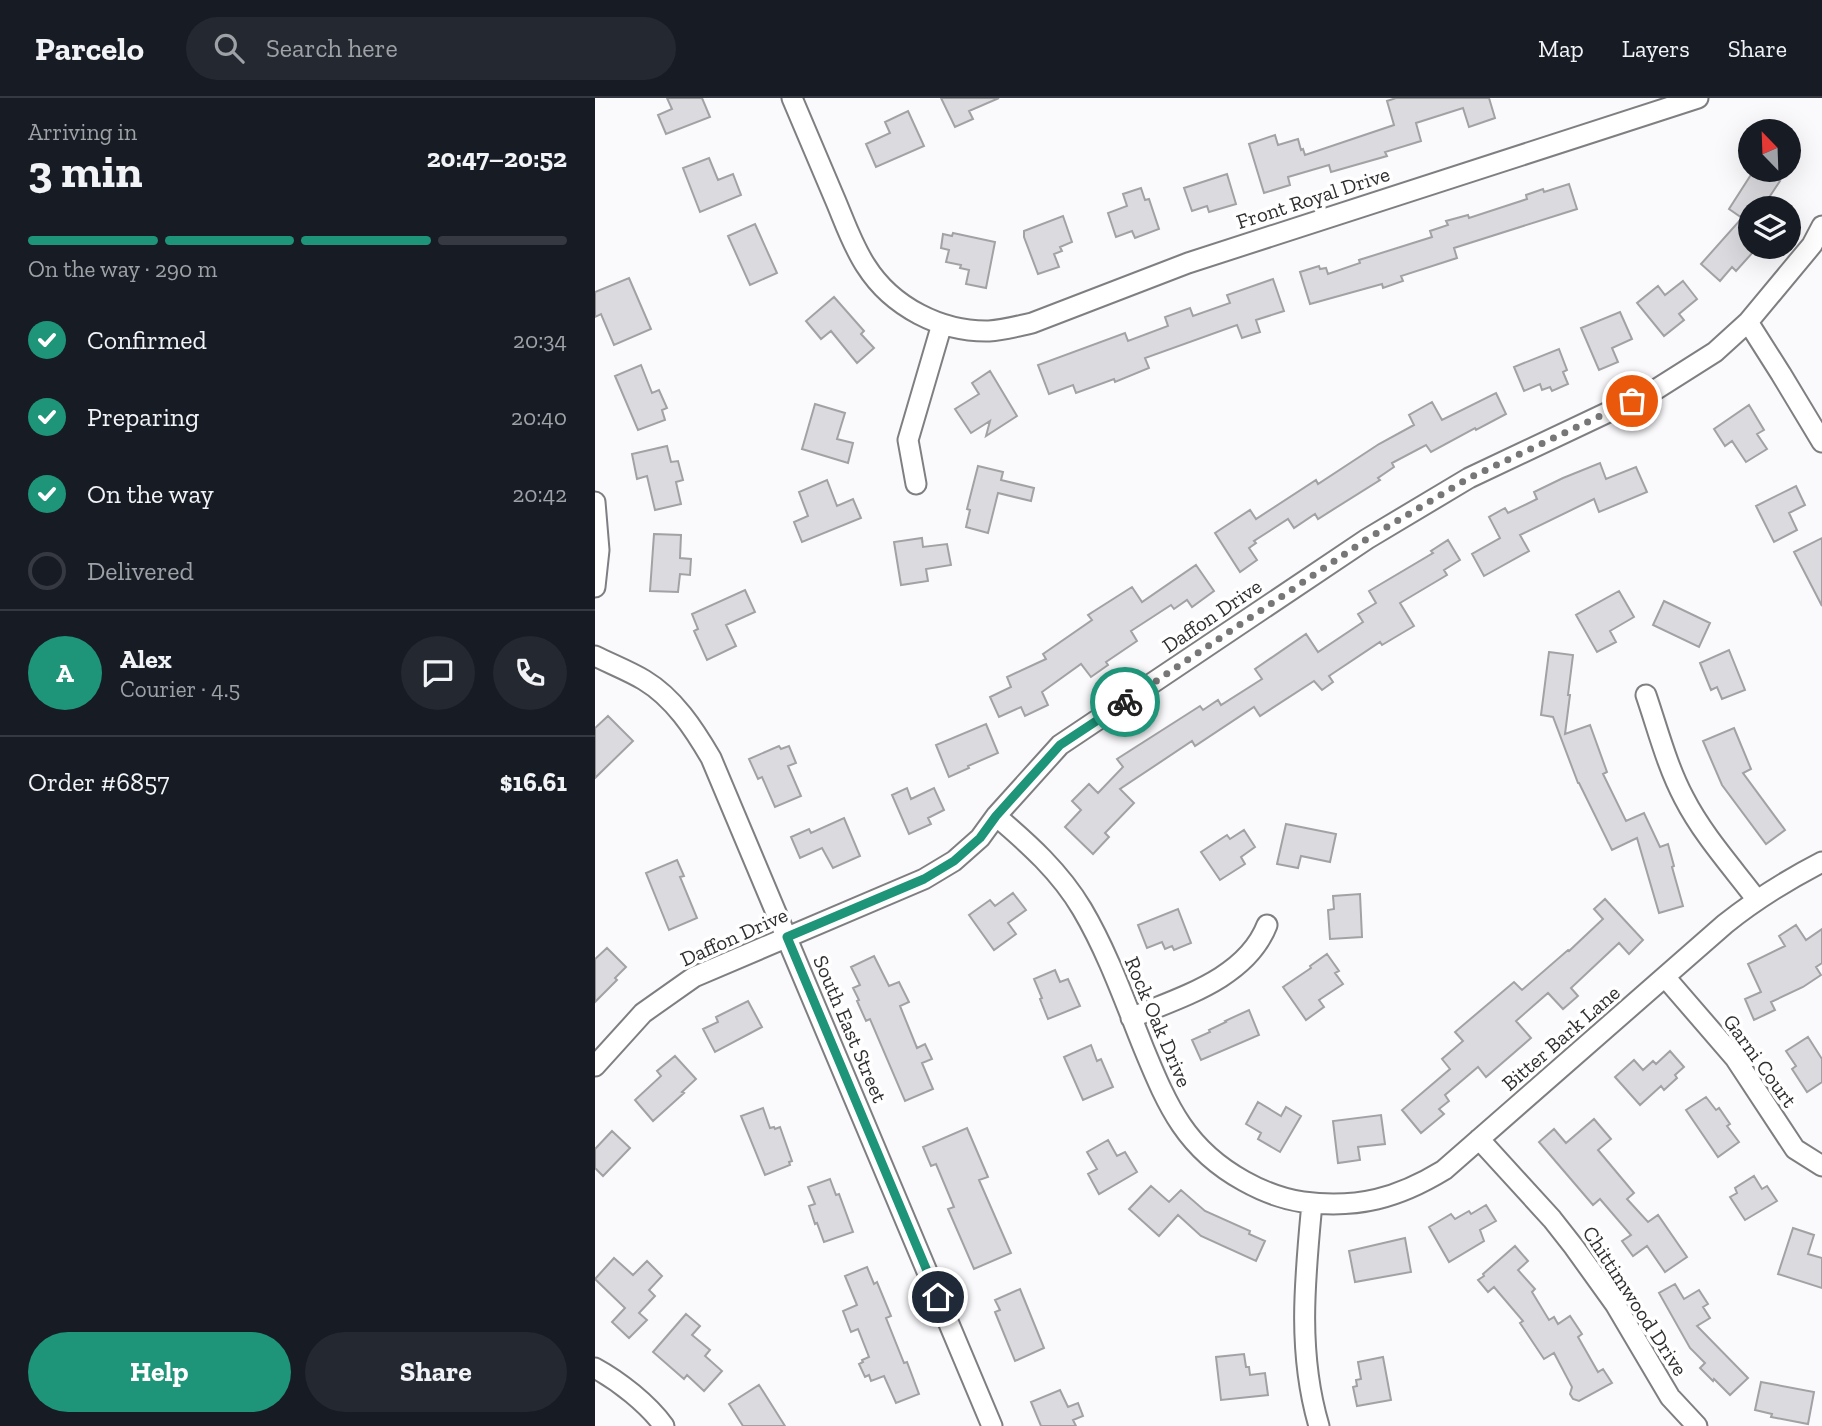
<!DOCTYPE html>
<html lang="en">
<head>
<meta charset="utf-8">
<style>
	:root { --surface:#171b24; --page:#242831; --text:#f1f3f6; --muted:#9ea1a6; --line:#363941; --accent:#1e9478 }
	body { margin:0; font-family:"Zilla Slab",serif; background:var(--page); color:var(--text); height:100vh; display:flex; flex-direction:column; font-size:26px; white-space:nowrap }
	* { box-sizing:border-box; margin:0 }
	p { font-size:23px; color:var(--muted) }
	.icon { flex:none; width:38px; height:38px; fill:none; stroke:currentColor; stroke-width:2; stroke-linecap:round; stroke-linejoin:round }
	.map { position:relative; flex:1; overflow:hidden }
	.details { display:flex; flex-direction:column; background:var(--surface); width:595px }
	.details>* { flex:none }
	.needle { width:46px; rotate:337deg }
	.tools { position:absolute; left:1143px; top:21px; display:grid; gap:14px }
	.tools a { display:grid; place-items:center; width:63px; height:63px; border-radius:50%; background:var(--surface); box-shadow:0 7px 28px #0002; font-size:35px }
	.pin { position:absolute; display:grid; place-items:center; width:60px; height:60px; color:#fff; margin:-30px; border:4px solid #fff; border-radius:50%; box-shadow:0 2px 7px #0007 }
	.courier { position:absolute; display:grid; place-items:center; width:70px; height:70px; margin:-35px; border:5px solid #1e9478; border-radius:50%; background:#fff; color:#222; box-shadow:0 2px 9px #0007 }
	.summary em { font-style:normal; font-weight:700 }
	.summary div { display:flex; flex-direction:column-reverse }
	.summary { display:flex; align-items:center; justify-content:space-between; height:119px; padding:0 28px }
	h1 { font-size:46px; font-weight:700; line-height:52px }
	.bar { display:grid; grid-template-columns:repeat(4,1fr); gap:10px 7px; align-content:center; height:84px; padding:0 28px }
	.bar i { height:9px; border-radius:5px; background:var(--line) }
	.bar .on { background:var(--accent) }
	.bar p { grid-column:span 4 }
	.line { display:flex; align-items:center; gap:18px; padding:0 28px; border-top:2px solid var(--line) }
	.line div { flex:1 }
	.round { display:grid; place-items:center; flex:none; width:74px; height:74px; border-radius:37px; background:var(--page) }
	ol { padding:0 28px; list-style:none }
	li { display:flex; align-items:center; gap:21px; height:77px }
	li p { margin-inline-start:auto }
	li .icon { padding:7px; border-radius:50%; background:var(--accent); color:#fff; stroke-width:4 }
	li:last-child { color:var(--muted) }
	li i { width:38px; height:38px; border:4px solid var(--line); border-radius:50% }
	.cta { display:flex; gap:14px; margin-top:auto; padding:14px 28px }
	.cta a { flex:1; height:80px; border-radius:42px; background:var(--accent); color:#fff; font-size:28px; font-weight:700; line-height:80px; text-align:center }
	.cta a+a { background:var(--page); color:var(--text) }
	header { display:flex; align-items:center; gap:42px; box-sizing:border-box; height:98px; padding:0 35px; background:var(--surface); border-bottom:2px solid var(--line) }
	header strong { font-size:33px }
	nav { display:flex; gap:38px; margin-inline-start:auto; font-size:24px }
	.search { width:490px; height:63px; background:var(--page); display:flex; align-items:center; gap:18px; box-sizing:border-box; padding:0 24px; border-radius:38px; color:var(--muted); font-size:26px }
	main { display:flex; flex:1; min-height:0 }
	.map>svg:first-child { display:block }
</style>
</head>
<body>
<header>
<strong>Parcelo</strong>
<div class="search"><svg class="icon" aria-label="search" viewBox="0 0 24 24"><circle cx="10" cy="10" r="6"/><path d="M15 15l6 6"/></svg>Search here</div>
<nav><a>Map</a><a>Layers</a><a>Share</a></nav>
</header>
<main>
<section class="details">
<div class="summary"><div><h1>3 min</h1><p>Arriving in</p></div><em>20:47–20:52</em></div>
<div class="bar"><i class="on"></i><i class="on"></i><i class="on"></i><i></i><p>On the way · 290 m</p></div>
<ol>
<li><svg class="icon" aria-label="check" viewBox="0 0 24 24"><path d="M5 12l5 5 9-10"/></svg>Confirmed<p>20:34</p></li>
<li><svg class="icon" aria-label="check" viewBox="0 0 24 24"><path d="M5 12l5 5 9-10"/></svg>Preparing<p>20:40</p></li>
<li><svg class="icon" aria-label="check" viewBox="0 0 24 24"><path d="M5 12l5 5 9-10"/></svg>On the way<p>20:42</p></li>
<li><i></i>Delivered</li>
</ol>
<div class="line" style="height:126px"><b class="round" style="background:var(--accent);color:#fff">A</b><div><b>Alex</b><p>Courier · 4.5</p></div><a class="round"><svg class="icon" aria-label="chat" viewBox="0 0 24 24"><path d="M4 5h16v11H9l-5 4z"/></svg></a><a class="round"><svg class="icon" aria-label="phone" viewBox="0 0 24 24"><path d="M5 4h4l2 5-3 2q2 4 5 5l2-3 5 2v4C11 20 4 13 5 4z"/></svg></a></div>
<div class="line" style="height:91px"><div>Order #6857</div><b>$16.61</b></div>
<div class="cta"><a>Help</a><a>Share</a></div>
</section>
<div class="map">
<svg width="1227" height="1328" viewBox="0 0 1227 1328">
	<rect width="100%" height="100%" fill="#fafafd"/>
	<path fill="#dbdade" stroke="#a2a1a4" stroke-width="2" d="M72 0H107L115 19 71 36 63 17 77 11Z
		M346 0H404L374 13 378 21 360 29Z
		M801 0H894L900 20 874 29 868 10 821 25 826 43 790 54 792 58 736 74 734 67 693 79 695 87 669 95 654 46 680 37 683 47 703 41 706 52 708 51 710 57 799 27 792 3Z
		M313 13 329 48 281 69 271 46 295 35 290 24Z
		M114 60 123 82 138 76 146 97 105 114 88 70Z
		M1159 72H1168L1185 83 1167 110H1155V149L1159 153 1141 173 1137 169 1125 183 1106 166 1147 120 1134 111Z
		M632 76 641 106 614 114 612 108 597 113 589 90Z
		M974 86 982 111 859 150 862 160 806 178 808 183 788 190 787 186 715 206 705 174 724 168 725 171 731 170 733 176 765 165 764 162 837 139 835 133 853 127 851 123 873 117 874 120 932 101 931 97 948 91 949 94Z
		M546 90 550 102 554 101 564 131 540 140 537 133 521 139 513 115 532 108 528 96Z
		M468 118 477 144 465 149 467 153 459 156 464 169 443 176 429 139V133Z
		M160 126 182 175 155 187 133 138Z
		M358 135 400 144 391 190 371 186 374 172 365 170 366 167 351 164 354 152 346 150 348 136 357 138Z
		M34 180 56 231 19 247 6 216 0 219V194Z
		M678 181 689 213 661 222 665 234 647 240 642 227 550 260 554 270 520 284 519 281 481 295 478 287 454 296 443 267 530 235 533 243 573 228 570 219 595 210 598 218 635 205 632 197Z
		M1088 183 1102 201 1084 216 1089 222 1069 238 1042 205 1063 188 1070 197Z
		M239 199 269 233 266 236 279 250 262 265 236 233 226 241 211 223Z
		M1025 214 1037 241 1017 250 1023 264 1004 272 986 230Z
		M964 251 972 272 968 274 973 286 957 293 955 289 947 292 945 286 929 293 919 269Z
		M46 267 57 295 64 292 72 310 67 312 70 322 43 332 20 278Z
		M395 273 422 318 391 338 395 323 376 335 360 311 384 296 377 285Z
		M901 295 911 316 881 332 880 330 836 354 831 347 797 365 799 369 783 380 785 382 723 421 720 416 699 430 693 421 659 443 661 445 654 450 662 462 645 474 620 435 655 412 661 421 721 382 723 386 784 346 819 327 814 317 837 304 847 322Z
		M220 306 250 315 242 341 258 345 253 365 207 351Z
		M1154 307 1169 332 1162 336 1172 351 1151 364 1137 343 1130 348 1119 331Z
		M72 348 76 364 83 363 88 382 81 384 86 406 60 412 52 378 42 381 37 356Z
		M1005 365 1011 381 1041 369 1052 394 1004 414 999 401 925 437 934 453 889 478 877 456 905 440 894 419 910 410 913 415 942 401 939 394 968 380Z
		M383 368 408 374 406 382 439 390 436 403 403 395 393 435 371 429 375 412 372 411Z
		M232 382 242 408 258 401 266 420 207 444 199 424 213 418 204 394Z
		M1201 388 1210 407 1194 415 1202 432 1179 444 1161 408Z
		M59 436 86 437 85 460 96 461 95 477 85 476 83 494 55 493Z
		M327 440 328 449 352 446 356 467 331 471 333 483 306 487 299 444Z
		M1227 440V508L1199 454Z
		M853 442 865 462 849 472 852 477 805 505 819 528 787 547 785 544 734 578 738 584 727 592 719 583 665 618 659 609 600 648 597 643 525 691 539 705 510 735 514 739 498 756 470 729 486 712 477 703 494 686 503 695 528 669 522 661 605 608 608 612 623 602 626 607 667 581 660 571 711 536 723 554 768 524 763 516 781 505 774 493 838 455 836 453Z
		M601 467 619 493 597 509 592 502 579 511 576 507 536 533 542 543 511 564 513 567 496 579 486 566 447 594 453 607 430 618 426 609 404 619 395 599 416 589 412 579 451 561 448 556 497 522 493 517 537 489 547 504Z
		M150 492 160 514 131 527 141 548 112 562 99 533 103 531 97 516Z
		M1024 493 1039 519 1015 533 1021 544 1002 554 981 517Z
		M1069 503 1115 525 1104 549 1058 527Z
		M1134 552 1150 592 1127 601 1122 589 1116 592 1105 565Z
		M954 554 978 557 973 597H975L970 636 995 627 1012 674 1008 676 1031 723 1049 715 1065 749 1073 746 1079 768 1077 769 1088 808 1064 815 1042 740 1017 752 984 685H983L958 619 946 617Z
		M13 618 38 643 0 680V630Z
		M391 626 403 655 373 668 374 670 354 679 341 647Z
		M1139 630 1156 671 1148 675 1190 732 1171 746 1127 687 1108 643Z
		M184 648 186 651 194 648 201 665 193 668 206 698 180 709 167 679 163 681 154 661Z
		M312 690 316 701 339 690 349 712 333 720 336 726 314 736 297 697Z
		M249 720 265 758 238 770 227 750 205 760 196 739 214 731 216 735Z
		M691 726 741 736 735 764 706 758 703 770 682 766Z
		M649 732 660 749 646 759 650 766 625 782 606 754 632 737 635 741Z
		M82 762 89 778 85 779 102 820 74 832 51 775Z
		M418 795 431 812 413 825 421 836 399 852 374 817 395 802 400 808Z
		M765 796 767 839 735 841 733 812 739 811 738 798Z
		M1010 801 1048 842 1034 856 1024 845 976 890 983 898 968 911 953 895 921 923 936 940 891 979 883 969 850 997 854 1003 844 1011 849 1016 826 1035 807 1012 855 971 847 961 868 943 860 934 919 884 927 892 973 852 974 853 1008 821 999 811Z
		M583 811 596 845 579 852 577 848 570 851 567 844 552 850 543 827Z
		M1201 827 1211 842 1227 831V865L1221 869 1226 877 1208 889 1176 904 1180 912 1159 922 1150 901 1166 894 1153 866 1190 848 1184 838Z
		M12 850 31 869 20 880 22 882 0 904V861Z
		M732 856 744 873 740 875 748 886 724 902 729 909 711 922 688 889 716 870 715 868Z
		M279 858 294 888 304 884 314 904 305 908 322 950 330 946 337 961 327 965 338 991 310 1003 275 921 271 923 262 903 264 902 258 890 265 887 256 869Z
		M460 872 465 884 473 881 485 908 453 921 445 901 447 900 439 881Z
		M153 903 167 929 120 954 108 931 123 924 121 919Z
		M654 912 664 937 606 962 597 942 615 934 614 932 631 924 630 923Z
		M1213 939 1227 961V984L1212 994 1197 971 1201 968 1191 953Z
		M496 947 502 963 506 961 518 989 488 1002 469 959Z
		M1075 953 1089 969 1080 977 1082 980 1069 992 1066 988 1045 1007 1020 979 1039 962 1048 972 1058 963 1061 966Z
		M80 958 101 981 87 994 89 995 58 1023 40 1002 66 978 62 973Z
		M1111 999 1121 1012 1124 1010 1135 1026 1132 1028 1144 1044 1123 1059 1091 1012Z
		M663 1004 686 1018 691 1009 706 1018 685 1054 663 1041 666 1035 651 1026Z
		M168 1010 175 1030 179 1029 180 1031 185 1029 197 1063 194 1064 195 1067 170 1077 146 1018Z
		M786 1017 790 1046 763 1049 765 1062 743 1065 738 1023Z
		M999 1021 1016 1041 1003 1052 1039 1095 1032 1101 1053 1124 1063 1117 1092 1159 1070 1174 1052 1148 1038 1158 1027 1143 1036 1137 1005 1101 998 1107 944 1044 959 1031 971 1045Z
		M372 1030 393 1079 384 1082 416 1155 379 1171 353 1111 359 1109 341 1066 336 1068 328 1049Z
		M17 1033 35 1050 8 1078 0 1070V1051Z
		M513 1042 522 1058 530 1054 542 1074 504 1096 493 1076 502 1071 492 1054Z
		M1159 1078 1167 1091 1172 1088 1182 1103 1150 1122 1135 1099 1142 1095 1140 1090Z
		M235 1081 241 1097 244 1096 258 1134 229 1144 222 1125 220 1126 214 1108 220 1106 213 1089Z
		M556 1088 574 1104 586 1092 610 1113 655 1133 654 1136 670 1143 661 1163 606 1138 583 1117 564 1138 534 1111Z
		M891 1107 901 1123 885 1132 889 1143 854 1164 834 1129 856 1116 860 1121 874 1113 876 1116Z
		M1198 1130 1219 1137 1213 1156 1227 1160V1190L1183 1176Z
		M810 1140 816 1174 760 1184 754 1153Z
		M920 1148 933 1163 923 1172 940 1191 937 1194 954 1222 959 1219 963 1226 975 1218 987 1236 983 1239 1003 1274 1008 1271 1017 1285 984 1303 978 1301 975 1296 977 1289 959 1255 949 1261 925 1225 928 1223 899 1189 893 1194 883 1182 889 1178 888 1176Z
		M19 1160 38 1177 52 1163 67 1178 54 1192 60 1198 44 1215 52 1222 34 1240 17 1224 30 1210 0 1181Z
		M272 1169 279 1186 282 1184 296 1218 291 1220 309 1265 312 1264 324 1296 301 1305 289 1278 276 1283 274 1277 270 1279 264 1266 268 1264 267 1262 274 1259 263 1231 256 1234 248 1213 262 1207 250 1178Z
		M1080 1186 1089 1201 1104 1192 1113 1206 1108 1209 1115 1220 1102 1228 1153 1280 1135 1297 1119 1281 1118 1283 1105 1270 1110 1265 1095 1250 1064 1195Z
		M425 1191 449 1250 420 1263 400 1214 405 1212 400 1202Z
		M91 1216 105 1228 97 1237 115 1252 110 1258 127 1273 109 1293 92 1277 89 1281 58 1254Z
		M649 1256 651 1269H654L655 1277 670 1275 673 1297 626 1302 621 1259Z
		M788 1259 796 1302 762 1308 758 1289 762 1288 761 1282 766 1281 763 1264Z
		M1166 1284 1219 1294 1213 1326 1176 1319 1177 1316 1160 1312Z
		M164 1287 190 1328H148L134 1306Z
		M465 1292 473 1309 483 1305 488 1318 478 1322 481 1328H446L436 1304Z"/>
	<g fill="none" stroke-linecap="round" stroke-linejoin="round">
		<defs>
			<path id="minor" d="M197 0C211 33 225 66 239 99 249 122 257 147 271 168 297 209 346 234 394 233 409 232 423 228 437 225L593 165 1103 0
				M1153 224 1186 276 1227 344
				M321 386 313 342 347 226
				M0 404 4 452 0 489
				M0 558C16 566 34 573 49 582 79 600 99 631 116 660L397 1328
				M1051 597C1063 632 1072 668 1089 700 1108 737 1137 769 1162 802
				M401 718C434 746 465 774 487 811 513 855 530 904 549 951 573 1009 591 1051 649 1083 667 1093 687 1101 708 1104 763 1111 803 1100 849 1072L1130 826C1160 802 1192 782 1227 764
				M1070 879 1140 960 1200 1051 1227 1068
				M536 920C585 899 651 881 672 827
				M0 968 48 915 99 879 329 781 359 763 385 740 401 718 465 647 772 441 874 380 1060 292 1120 254 1153 224 1217 147 1227 128
				M884 1041 957 1121 979 1149 1020 1206 1075 1299 1102 1328
				M717 1105C710 1180 702 1254 724 1328
				M0 1270C24 1283 53 1306 69 1328"/>
		</defs>
		<use href="#minor" stroke="#7f7e81" stroke-width="23"/>
		<use href="#minor" stroke="#fff" stroke-width="19"/>
	</g>
	<g fill="none" stroke-linecap="round" stroke-linejoin="round">
		<path stroke="#777778" stroke-width="7" stroke-dasharray="0 12.6" d="M530 604 772 441 874 380 1037 303"/>
		<path stroke="#1e9478" stroke-width="9" d="M343 1199 192 839 329 781 359 763 385 740 401 718 465 647 530 604"/>
	</g>
	<g text-anchor="middle" stroke-width="7" stroke-linejoin="round" paint-order="stroke">
		<g font-size="21" fill="#303031" stroke="#fff">
			<text transform="translate(718 100) rotate(-18)" y="7">Front Royal Drive</text>
			<text transform="translate(617 518) rotate(-34)" y="7">Daffon Drive</text>
			<text transform="translate(139 839) rotate(-24)" y="7">Daffon Drive</text>
			<text transform="translate(563 924) rotate(67)" y="7">Rock Oak Drive</text>
			<text transform="translate(255 931) rotate(67)" y="7">South East Street</text>
			<text transform="translate(966 940) rotate(-41)" y="7">Bitter Bark Lane</text>
			<text transform="translate(1165 963) rotate(54)" y="7">Garni Court</text>
			<text transform="translate(1040 1203) rotate(57)" y="7">Chittimwood Drive</text>
		</g>
	</g>
</svg>
<div class="tools">
<a><svg class="needle" viewBox="-14 -14 28 28"><path d="M0-13l5 13h-10z" fill="#e53935"/><path d="M0 13l5-13h-10z" fill="#9ea1a6"/></svg></a>
<a><svg class="icon" aria-label="layers" viewBox="0 0 24 24"><path d="M12 4l9 5-9 5-9-5zM3 14l9 5 9-5"/></svg></a>
</div>
<div class="pin" style="left:1037px;top:303px;background:#ea580c"><svg class="icon" aria-label="bag" viewBox="0 0 24 24"><path d="M5 8h14l-1 12H6zM9 8a3 3 0 0 1 6 0"/></svg></div>
<div class="pin" style="left:343px;top:1199px;background:#1f2937"><svg class="icon" aria-label="home" viewBox="0 0 24 24"><path d="M3 11l9-7 9 7M6 9v11h12V9"/></svg></div>
<div class="courier" style="left:530px;top:604px"><svg class="icon" aria-label="bike" viewBox="0 0 24 24"><circle cx="6" cy="16" r="4"/><circle cx="18" cy="16" r="4"/><path d="M6 16l4-8h5l3 8M10 8l3 8H6M13 5h3"/></svg></div>
</div>
</main>
</body>
</html>
